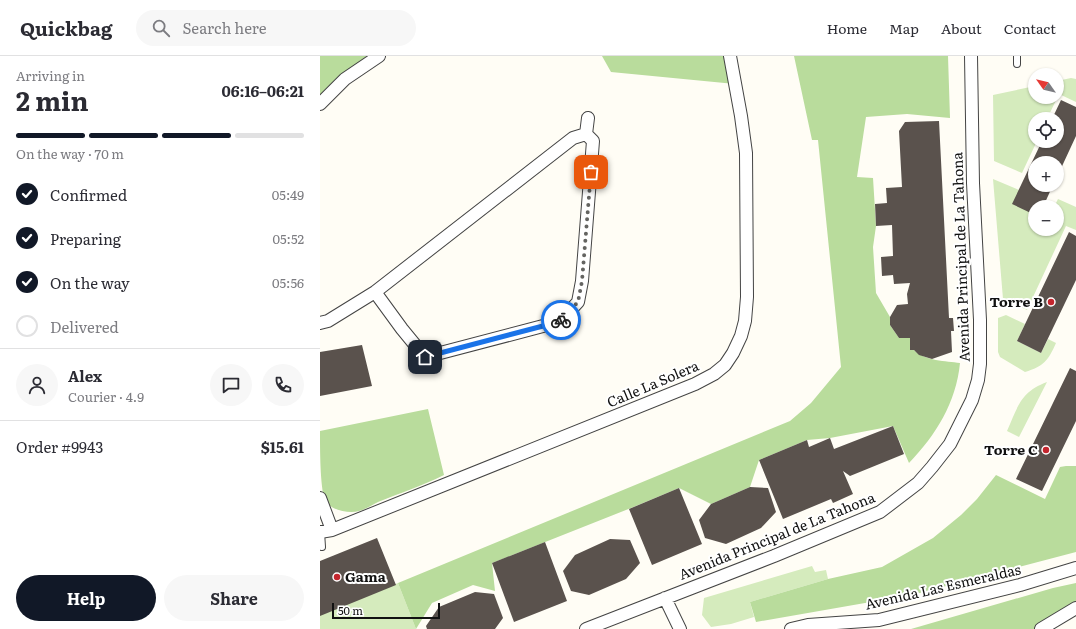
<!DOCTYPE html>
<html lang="en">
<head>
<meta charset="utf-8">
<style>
	:root { --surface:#fff; --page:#f7f7f7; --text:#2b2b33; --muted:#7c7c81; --line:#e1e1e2; --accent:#111827 }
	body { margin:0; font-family:Literata,serif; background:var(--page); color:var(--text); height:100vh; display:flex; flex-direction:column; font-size:15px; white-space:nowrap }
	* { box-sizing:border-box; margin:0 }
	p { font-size:13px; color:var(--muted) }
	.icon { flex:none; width:22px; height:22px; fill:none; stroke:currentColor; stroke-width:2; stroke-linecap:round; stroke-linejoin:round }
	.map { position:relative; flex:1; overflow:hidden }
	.drawer { display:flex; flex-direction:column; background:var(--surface); width:320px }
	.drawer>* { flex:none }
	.needle { width:26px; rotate:304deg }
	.fabs { position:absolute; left:708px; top:12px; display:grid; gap:8px }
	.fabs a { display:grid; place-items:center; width:36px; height:36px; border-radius:50%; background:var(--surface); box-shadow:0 1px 3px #0004; font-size:20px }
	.scale { position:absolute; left:12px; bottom:10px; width:108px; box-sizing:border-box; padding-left:4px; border:2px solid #111; border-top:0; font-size:11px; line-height:14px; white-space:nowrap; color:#111; -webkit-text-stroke:3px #fff; paint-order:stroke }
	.pin { position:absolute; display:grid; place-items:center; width:34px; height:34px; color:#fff; margin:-17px; border-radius:8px; box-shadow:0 2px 6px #0006 }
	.courier { position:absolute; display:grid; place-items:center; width:40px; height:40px; margin:-20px; border:3px solid #1a73e8; border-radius:50%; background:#fff; color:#222; box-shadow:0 1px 5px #0007 }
	.headline em { font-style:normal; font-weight:700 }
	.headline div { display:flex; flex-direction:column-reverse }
	.headline { display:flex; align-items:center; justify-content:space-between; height:68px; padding:0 16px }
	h1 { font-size:26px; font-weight:700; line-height:30px }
	.bar { display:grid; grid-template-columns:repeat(4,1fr); gap:6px 4px; align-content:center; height:48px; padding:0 16px }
	.bar i { height:5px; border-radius:3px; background:var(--line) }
	.bar .active { background:var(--accent) }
	.bar p { grid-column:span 4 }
	.line { display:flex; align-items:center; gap:10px; padding:0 16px; border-top:1px solid var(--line) }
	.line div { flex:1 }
	.round { display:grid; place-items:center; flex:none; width:42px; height:42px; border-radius:21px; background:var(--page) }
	ol { padding:0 16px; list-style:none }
	li { display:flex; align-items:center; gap:12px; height:44px }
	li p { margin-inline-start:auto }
	li .icon { padding:4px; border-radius:50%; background:var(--accent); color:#fff; stroke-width:4 }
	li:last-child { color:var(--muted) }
	li i { width:22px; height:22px; border:2px solid var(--line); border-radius:50% }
	.primary-button { display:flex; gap:8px; margin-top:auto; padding:8px 16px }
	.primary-button a { flex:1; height:46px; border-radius:24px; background:var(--accent); color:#fff; font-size:16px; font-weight:700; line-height:46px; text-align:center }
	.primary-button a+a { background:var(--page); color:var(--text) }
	header { display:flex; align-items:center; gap:24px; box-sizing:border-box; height:56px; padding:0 20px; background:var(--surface); border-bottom:1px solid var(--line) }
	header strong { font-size:19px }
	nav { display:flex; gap:22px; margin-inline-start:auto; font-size:14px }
	.search { width:280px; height:36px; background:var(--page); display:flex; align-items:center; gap:10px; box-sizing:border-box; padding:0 14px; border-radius:22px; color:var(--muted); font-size:15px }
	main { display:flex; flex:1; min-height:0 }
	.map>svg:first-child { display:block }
</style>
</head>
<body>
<header>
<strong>Quickbag</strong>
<div class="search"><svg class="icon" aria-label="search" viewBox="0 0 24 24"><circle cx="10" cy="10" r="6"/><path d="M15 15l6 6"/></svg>Search here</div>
<nav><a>Home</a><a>Map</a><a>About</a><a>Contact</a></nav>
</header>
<main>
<section class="drawer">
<div class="headline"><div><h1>2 min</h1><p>Arriving in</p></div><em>06:16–06:21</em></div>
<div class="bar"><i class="active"></i><i class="active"></i><i class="active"></i><i></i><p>On the way · 70 m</p></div>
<ol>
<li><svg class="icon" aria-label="check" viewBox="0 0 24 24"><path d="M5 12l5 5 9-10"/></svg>Confirmed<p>05:49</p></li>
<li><svg class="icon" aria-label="check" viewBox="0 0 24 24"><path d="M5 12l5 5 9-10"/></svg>Preparing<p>05:52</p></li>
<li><svg class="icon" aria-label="check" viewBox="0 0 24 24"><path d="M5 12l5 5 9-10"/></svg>On the way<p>05:56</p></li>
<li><i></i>Delivered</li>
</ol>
<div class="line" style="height:72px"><a class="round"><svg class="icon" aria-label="person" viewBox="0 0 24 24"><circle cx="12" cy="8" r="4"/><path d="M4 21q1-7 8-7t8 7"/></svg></a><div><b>Alex</b><p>Courier · 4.9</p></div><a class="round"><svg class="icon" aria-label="chat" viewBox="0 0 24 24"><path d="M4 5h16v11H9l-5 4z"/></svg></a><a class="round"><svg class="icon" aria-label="phone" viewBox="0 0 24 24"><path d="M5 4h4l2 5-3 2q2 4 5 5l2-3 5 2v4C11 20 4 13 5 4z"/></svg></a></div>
<div class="line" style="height:52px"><div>Order #9943</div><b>$15.61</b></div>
<div class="primary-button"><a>Help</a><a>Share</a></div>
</section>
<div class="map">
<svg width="756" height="573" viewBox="0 0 756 573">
	<rect width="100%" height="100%" fill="#fffdf5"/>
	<path fill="#d5ebbd" d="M751 22 756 23V46L739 38 727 63H715V85H717L702 117 674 105 673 39 715 30V41H737V25Z
		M673 123 699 134 715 159V173H737V151H734L738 143 756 151V174L746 170 707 254 683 243Z
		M686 259 705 268 697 285 721 297 728 283 736 287C728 305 724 310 705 316L680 301 678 296V262Z
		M727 326 699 381 687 375C698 351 700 336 727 326Z
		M492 510 495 516 506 514 508 523 430 546 434 561 411 568 391 571 382 559 384 542Z
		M78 527 96 573H0V559Z"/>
	<path fill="#b9dc9c" d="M0 0H47L15 24 0 39Z
		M282 0H410L415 28 291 16Z
		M474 0H628L630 62 587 58 546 61 537 121 553 122 556 170 553 191 556 237 570 261V269L579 282H590V294H594C605 305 626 305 640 307 636 347 616 379 589 407L573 370 510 382 487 384 439 404 430 431 391 448 359 432 311 452 172 507 175 535 153 529 112 547 96 573 78 527 470 365 491 347 521 311 498 84H492Z
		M108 353 124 419C102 430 80 437 58 446 52 449 46 453 39 455 29 458 11 454 5 445 0 431 0 392 0 375Z
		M746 410H756V496L569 545 545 547 436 566 430 546 508 523 562 511 613 482 641 459 657 443 676 419 725 443 740 411Z
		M756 527V552L722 573H591L733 532Z"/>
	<path fill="#5a524d" d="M741 44 756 51V80L737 121V107H715V129H733L723 151H715V159L692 148 722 85H737V63H732Z
		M619 65 629 262H633L634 275H631L632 296 612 303 599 299 594 294H590V282H579L570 269V261L577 249 588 248 587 238 590 227 574 228 573 219 562 220 561 201 573 200 572 169 556 170 555 148 567 147 566 132 582 131 579 75 585 66Z
		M749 176 756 180V224L721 297 697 285Z
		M42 289 52 330 0 340V296Z
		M750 312 756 315V365L722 435 696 423Z
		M573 370 584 398 530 420 523 415 533 438 513 447 511 443 463 463 439 404 487 384 489 391 510 382 514 393Z
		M430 431 448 432 456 456 441 472 406 488 385 482 379 464 391 448Z
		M359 432 382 488 332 509 309 453Z
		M57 482 76 529 0 560V505Z
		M290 483 310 484 320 507 306 523 269 539 251 535 243 515 255 499Z
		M225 486 247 545 194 566 172 507Z
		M155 536 174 538 183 562 175 573H107L106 570 119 551Z"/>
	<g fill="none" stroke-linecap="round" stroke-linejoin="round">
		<defs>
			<path id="lane" d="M697 0V8
				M1 476 2 491"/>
			<path id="street" d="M0 48 25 23 59 0
				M55 236 82 273 105 301 223 270 242 263 258 246 262 225 273 85 266 78 268 62
				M0 267 8 265 55 236 253 82 266 78
				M0 442 12 474
				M0 476 12 474 375 328 394 318 405 309 413 297 421 280 425 265 427 241 426 97 421 60 410 0
				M345 542 360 573
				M266 573 454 500 560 456 598 427 612 411 630 388 652 344 658 324 660 308V264L653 127 651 0
				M471 573 488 569 559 564 700 529 756 512
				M721 573 756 552"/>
		</defs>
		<use href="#lane" stroke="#444" stroke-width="8"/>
		<use href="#street" stroke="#444" stroke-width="14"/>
		<use href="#lane" stroke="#fff" stroke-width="6"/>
		<use href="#street" stroke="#fff" stroke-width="12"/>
	</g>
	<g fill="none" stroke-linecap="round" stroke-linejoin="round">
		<path stroke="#646461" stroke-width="4" stroke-dasharray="0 7.2" d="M241 264 258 246 262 225 271 116"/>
		<path stroke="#1a73e8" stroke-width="5" d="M105 301 223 270 241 264"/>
	</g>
	<g fill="#c4262e" stroke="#fff" stroke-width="1.5">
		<circle cx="731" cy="246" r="4"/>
		<circle cx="726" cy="394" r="4"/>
		<circle cx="17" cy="521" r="4"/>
	</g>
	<g text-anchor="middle" stroke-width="4" stroke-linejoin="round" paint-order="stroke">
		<g font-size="14" fill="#111" stroke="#fff">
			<text transform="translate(641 201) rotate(-92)" y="5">Avenida Principal de La Tahona</text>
			<text transform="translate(333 328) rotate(-23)" y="5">Calle La Solera</text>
			<text transform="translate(457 480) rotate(-22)" y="5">Avenida Principal de La Tahona</text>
			<text transform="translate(623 531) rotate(-13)" y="5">Avenida Las Esmeraldas</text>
		</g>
		<g font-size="14" font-weight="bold" fill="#111" stroke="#fff" text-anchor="end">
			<text x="723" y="251">Torre B</text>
			<text x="718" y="399">Torre C</text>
			<text x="25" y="526" text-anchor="start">Gama</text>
		</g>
	</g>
</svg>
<div class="fabs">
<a><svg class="needle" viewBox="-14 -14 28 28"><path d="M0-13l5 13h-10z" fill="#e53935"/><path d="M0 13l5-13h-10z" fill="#7c7c81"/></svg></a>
<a><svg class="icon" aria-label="locate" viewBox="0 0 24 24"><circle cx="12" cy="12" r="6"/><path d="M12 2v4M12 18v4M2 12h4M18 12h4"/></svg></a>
<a>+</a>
<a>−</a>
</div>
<div class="scale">50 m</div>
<div class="pin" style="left:271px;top:116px;background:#ea580c"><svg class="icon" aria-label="bag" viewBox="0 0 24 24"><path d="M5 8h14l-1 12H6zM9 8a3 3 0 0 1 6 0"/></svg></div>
<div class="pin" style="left:105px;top:301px;background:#1f2937"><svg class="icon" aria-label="home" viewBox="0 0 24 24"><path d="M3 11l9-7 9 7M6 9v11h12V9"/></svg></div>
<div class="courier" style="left:241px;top:264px"><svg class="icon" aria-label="bike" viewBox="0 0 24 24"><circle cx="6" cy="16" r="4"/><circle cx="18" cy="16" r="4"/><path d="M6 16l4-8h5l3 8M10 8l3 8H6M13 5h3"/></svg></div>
</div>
</main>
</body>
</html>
